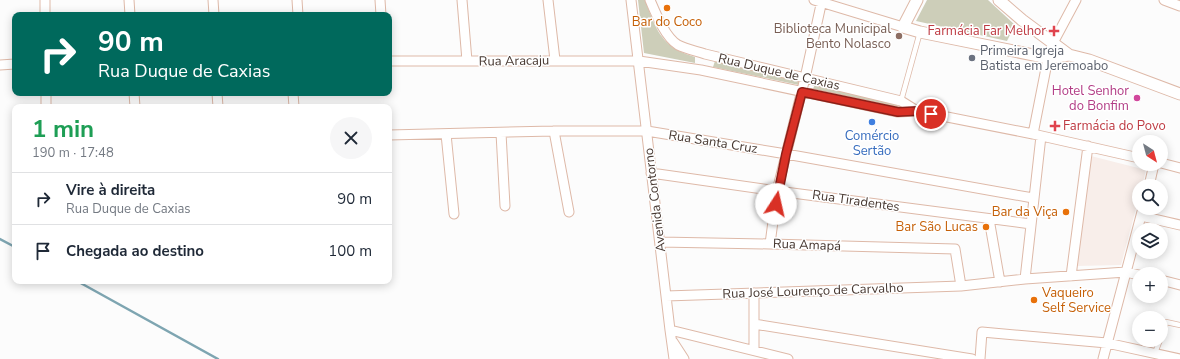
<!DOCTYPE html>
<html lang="pt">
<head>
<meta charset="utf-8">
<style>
	body { margin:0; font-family:"Nunito Sans",sans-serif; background:#f6f6f7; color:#1f2937; height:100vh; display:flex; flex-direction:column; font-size:15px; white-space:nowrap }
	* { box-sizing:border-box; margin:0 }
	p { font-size:13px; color:#747a83 }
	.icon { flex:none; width:22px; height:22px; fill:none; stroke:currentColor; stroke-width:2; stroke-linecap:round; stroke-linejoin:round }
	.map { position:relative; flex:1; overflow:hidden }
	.panel { position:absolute; left:12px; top:104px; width:380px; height:180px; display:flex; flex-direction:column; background:#fff; border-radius:8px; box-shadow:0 2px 10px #0003 }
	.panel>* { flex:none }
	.hud { position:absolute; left:12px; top:12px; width:380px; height:84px; border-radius:8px; box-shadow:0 2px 10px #0003; background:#00695c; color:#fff; overflow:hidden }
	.needle { width:26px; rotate:144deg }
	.fabs { position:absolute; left:1132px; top:135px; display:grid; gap:8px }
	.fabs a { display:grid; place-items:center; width:36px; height:36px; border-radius:50%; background:#fff; box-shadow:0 2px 10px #0003; font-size:20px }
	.pin { position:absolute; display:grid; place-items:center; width:34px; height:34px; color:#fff; margin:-17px; border:2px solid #fff; border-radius:50%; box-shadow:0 1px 4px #0007 }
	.me { position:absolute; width:44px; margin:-22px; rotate:10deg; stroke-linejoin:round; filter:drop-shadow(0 0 3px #0008) }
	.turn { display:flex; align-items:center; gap:14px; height:84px; padding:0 20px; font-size:18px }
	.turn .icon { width:52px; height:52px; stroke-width:2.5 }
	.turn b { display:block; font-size:28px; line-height:34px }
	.round { display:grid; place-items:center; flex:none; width:42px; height:42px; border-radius:21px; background:#f6f6f7 }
	.summary { display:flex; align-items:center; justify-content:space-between; height:68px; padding:0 20px }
	h1 { font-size:24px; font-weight:700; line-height:30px; color:#1e9e55 }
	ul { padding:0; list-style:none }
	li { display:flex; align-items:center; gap:12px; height:52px; padding:0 20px; border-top:1px solid #e0e1e3 }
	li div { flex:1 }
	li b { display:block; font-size:15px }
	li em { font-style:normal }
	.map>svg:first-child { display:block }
</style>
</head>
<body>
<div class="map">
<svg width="1180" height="359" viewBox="0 0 1180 359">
	<rect width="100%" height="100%" fill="#fcfcfc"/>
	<path fill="#f8eeea" d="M1091 156 1146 170 1142 186H1139V197L1121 265 1077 266Z"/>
	<path fill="#cdceb9" d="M638 0H645C653 20 657 38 677 50 683 53 689 55 695 57V63L644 53Z
		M927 0H988L1015 25 1007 41 916 21Z
		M715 61 800 81 799 85 713 67Z
		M815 84 898 103 897 108 813 89Z"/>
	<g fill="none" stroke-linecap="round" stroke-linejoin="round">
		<path stroke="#7ea5b1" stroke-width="2.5" d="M0 239 15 247
			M77 281 218 359"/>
		<defs>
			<path id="service" d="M901 101 920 32
				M1161 336 1166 322 1180 325
				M1155 353 1160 340"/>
			<path id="minor" d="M45 0V15
				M129 0 130 15
				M213 0 214 15
				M297 0 298 15
				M380 0 381 15
				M462 0 467 61
				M548 0 555 60
				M631 0 670 330 674 359
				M650 0C656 14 665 37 678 45 686 49 696 51 705 54L901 101 917 111
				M814 0 903 27
				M1164 0 1180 6
				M389 61H639L701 70 898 112 917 111 1033 134 1139 158
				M0 65 15 64
				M46 93V107
				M134 93 135 107
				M217 93 218 107
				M293 93 294 107
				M554 131 569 212
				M501 133 505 206
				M446 134 454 214
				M1033 134 1048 58 1053 43 1076 0
				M389 135 554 131H647L786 154 1033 198
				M1161 163 1180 168
				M651 173 777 191 1031 224
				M1149 186 1154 164
				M1141 216 1180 225
				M989 219 1000 282
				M660 242 770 244 955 249 961 286
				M770 244 777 191 805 78 822 0
				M1071 276 1088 146
				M1025 279 1041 136
				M1161 280 1180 285
				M754 293V350
				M666 296 961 286 1025 279 1126 272 1139 275
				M754 324 972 359
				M670 330 788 359
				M673 342 684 359
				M980 359 982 332 1107 343 1180 359
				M1103 359 1143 208"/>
			<path id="tertiary" d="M917 0 903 27 920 32 1048 58 1069 55
				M999 0 1022 20 1069 55 1089 60 1180 94"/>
		</defs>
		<use href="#service" stroke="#deb9a8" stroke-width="6"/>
		<use href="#minor" stroke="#deb9a8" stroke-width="11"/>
		<use href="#tertiary" stroke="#deb9a8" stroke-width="13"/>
		<use href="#service" stroke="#fff" stroke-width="4.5"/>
		<use href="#minor" stroke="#fff" stroke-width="9"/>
		<use href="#tertiary" stroke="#fff" stroke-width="11"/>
	</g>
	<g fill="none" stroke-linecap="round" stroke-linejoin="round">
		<defs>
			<path id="route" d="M776 204 786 154 802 92 898 112 917 111 931 114"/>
		</defs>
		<use href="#route" stroke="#8d1f18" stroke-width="10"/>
		<use href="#route" stroke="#d93025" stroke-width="7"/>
	</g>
	<g fill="#e8710a" stroke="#fff" stroke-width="1.5">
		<circle cx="667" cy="8" r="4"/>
		<circle cx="1066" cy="212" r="4"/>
		<circle cx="986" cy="227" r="4"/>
		<circle cx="1034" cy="300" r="4"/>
	</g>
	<g fill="#e0444e" stroke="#fff" stroke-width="1.5">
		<path d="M1052 25h4v4h4v4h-4v4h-4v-4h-4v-4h4z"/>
		<path d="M1053 120h4v4h4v4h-4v4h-4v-4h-4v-4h4z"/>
	</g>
	<circle fill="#8d6e63" stroke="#fff" stroke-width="1.5" cx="899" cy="36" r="4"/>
	<circle fill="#6b7280" stroke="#fff" stroke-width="1.5" cx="972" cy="58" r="4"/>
	<circle fill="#d1479c" stroke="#fff" stroke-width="1.5" cx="1137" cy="98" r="4"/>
	<circle fill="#3f7fe0" stroke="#fff" stroke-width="1.5" cx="872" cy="122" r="4"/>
	<g text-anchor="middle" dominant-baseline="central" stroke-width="3" stroke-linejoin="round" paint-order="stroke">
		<g font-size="13" fill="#c56008" stroke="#fff" text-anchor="end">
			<text x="667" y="22" text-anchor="middle">Bar do Coco</text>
			<text x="1058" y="212">Bar da Viça</text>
			<text x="978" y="227">Bar São Lucas</text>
			<text x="1042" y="293" text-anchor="start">Vaqueiro<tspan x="1042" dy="15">Self Service</tspan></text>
		</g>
		<g font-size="13" fill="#785e54" stroke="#fff" text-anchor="end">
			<text x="891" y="29">Biblioteca Municipal<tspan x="891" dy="15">Bento Nolasco</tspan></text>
		</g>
		<g font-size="13" fill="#be3a42" stroke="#fff" text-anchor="end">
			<text x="1046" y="31">Farmácia Far Melhor</text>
			<text x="1063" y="126" text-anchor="start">Farmácia do Povo</text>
		</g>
		<g font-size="13" fill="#5b616d" stroke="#fff" text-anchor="start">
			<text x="980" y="51">Primeira Igreja<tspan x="980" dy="15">Batista em Jeremoabo</tspan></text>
		</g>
		<g font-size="13" fill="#473831" stroke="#fff">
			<text transform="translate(514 61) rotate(-1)">Rua Aracaju</text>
			<text transform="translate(779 72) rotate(13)">Rua Duque de Caxias</text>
			<text transform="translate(713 142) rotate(9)">Rua Santa Cruz</text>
			<text transform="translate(655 200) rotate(-97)">Avenida Contorno</text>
			<text transform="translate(856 201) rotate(8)">Rua Tiradentes</text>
			<text transform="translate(807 245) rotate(2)">Rua Amapá</text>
			<text transform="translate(813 291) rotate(-2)">Rua José Lourenço de Carvalho</text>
		</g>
		<g font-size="13" fill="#b23c85" stroke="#fff" text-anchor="end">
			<text x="1129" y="91">Hotel Senhor<tspan x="1129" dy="15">do Bonfim</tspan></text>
		</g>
		<g font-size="13" fill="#366cbe" stroke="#fff">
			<text x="872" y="136">Comércio<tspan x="872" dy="15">Sertão</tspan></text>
		</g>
	</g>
</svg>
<div class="fabs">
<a><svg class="needle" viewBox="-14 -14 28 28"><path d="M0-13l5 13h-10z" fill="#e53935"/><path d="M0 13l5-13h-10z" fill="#747a83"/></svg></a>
<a><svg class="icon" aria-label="search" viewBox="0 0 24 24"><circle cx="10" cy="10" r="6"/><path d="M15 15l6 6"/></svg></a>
<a><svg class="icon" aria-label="layers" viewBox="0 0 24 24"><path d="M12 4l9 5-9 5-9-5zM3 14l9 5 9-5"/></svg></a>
<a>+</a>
<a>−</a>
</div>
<div class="pin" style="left:931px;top:114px;background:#d93025"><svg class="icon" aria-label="arrive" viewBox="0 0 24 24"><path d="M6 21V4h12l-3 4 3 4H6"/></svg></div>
<svg class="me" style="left:776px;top:204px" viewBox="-20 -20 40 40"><circle r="19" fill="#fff"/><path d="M0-13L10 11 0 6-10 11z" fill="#d93025"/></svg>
<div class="hud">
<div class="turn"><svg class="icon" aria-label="right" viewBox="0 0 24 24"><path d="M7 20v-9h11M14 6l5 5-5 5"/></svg><div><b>90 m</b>Rua Duque de Caxias</div></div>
</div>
<section class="panel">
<div class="summary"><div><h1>1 min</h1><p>190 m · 17:48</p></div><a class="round"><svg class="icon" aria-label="close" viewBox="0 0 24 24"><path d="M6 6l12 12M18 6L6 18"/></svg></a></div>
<ul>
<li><svg class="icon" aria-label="right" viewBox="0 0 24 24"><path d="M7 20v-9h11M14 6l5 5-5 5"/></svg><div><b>Vire à direita</b><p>Rua Duque de Caxias</p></div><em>90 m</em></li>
<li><svg class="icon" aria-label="arrive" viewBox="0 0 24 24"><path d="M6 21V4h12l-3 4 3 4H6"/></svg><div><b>Chegada ao destino</b></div><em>100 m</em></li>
</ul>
</section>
</div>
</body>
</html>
